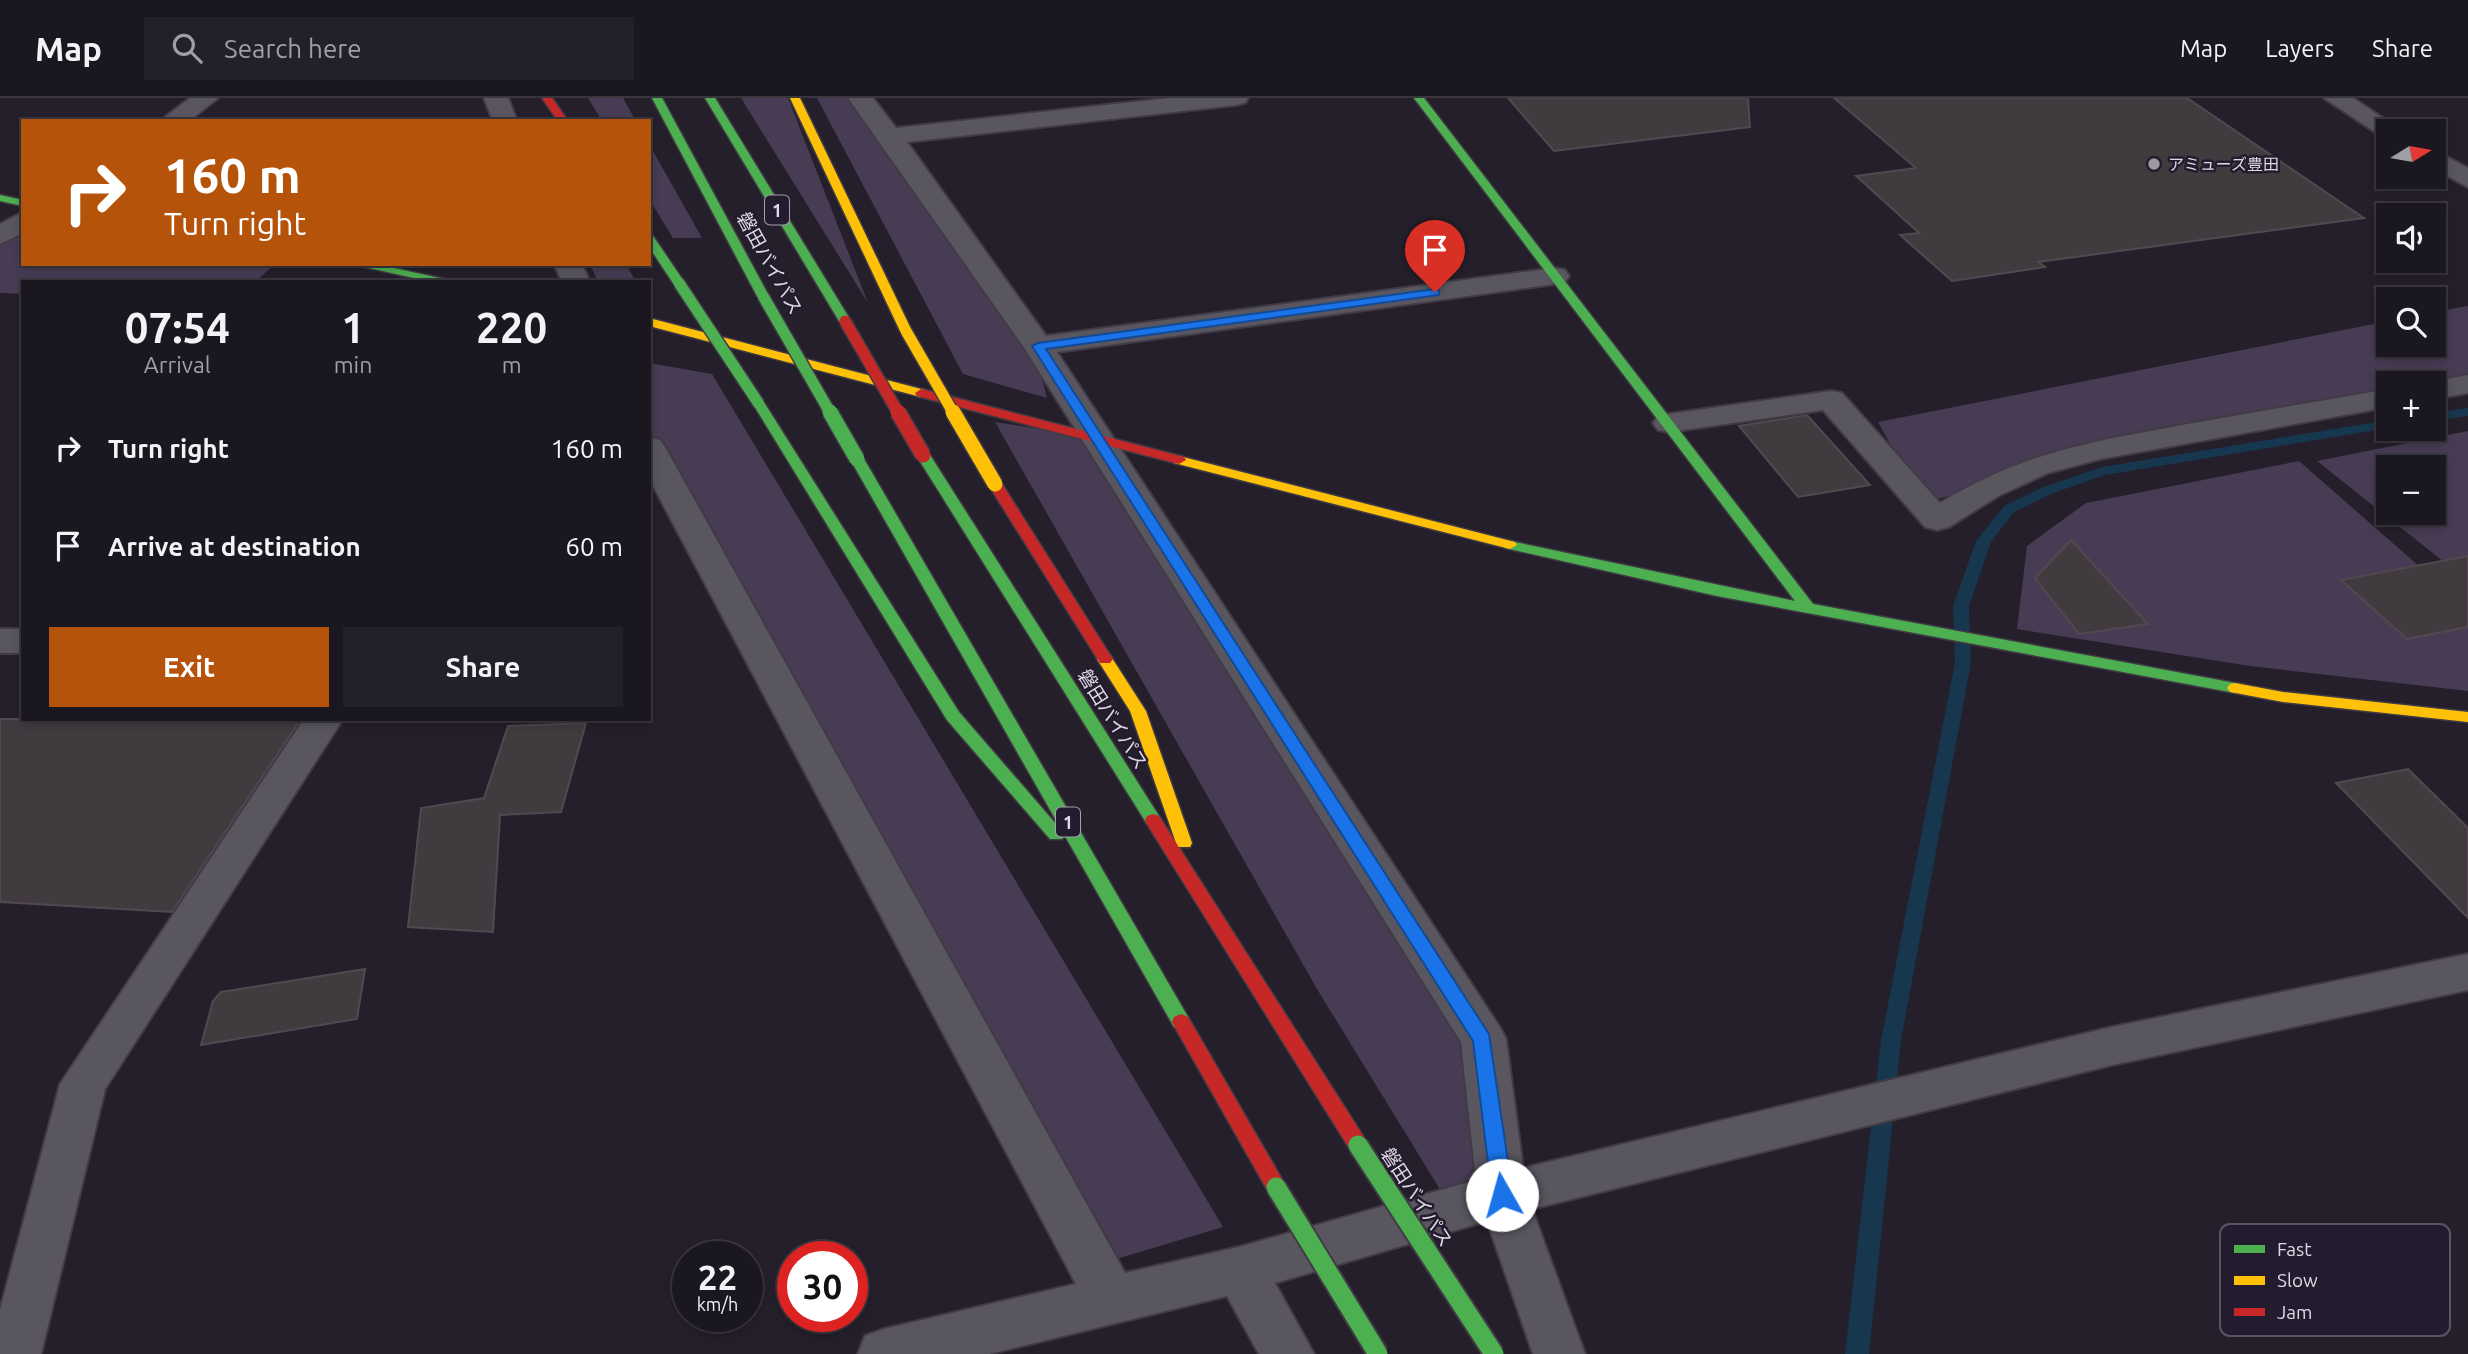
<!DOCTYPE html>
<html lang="en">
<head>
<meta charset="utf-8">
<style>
	body { margin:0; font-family:Ubuntu,"Noto Sans JP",sans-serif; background:#242029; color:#f1f3f6; height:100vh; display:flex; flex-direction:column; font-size:26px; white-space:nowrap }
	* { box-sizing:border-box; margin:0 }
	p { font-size:23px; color:#a09fa5 }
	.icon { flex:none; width:38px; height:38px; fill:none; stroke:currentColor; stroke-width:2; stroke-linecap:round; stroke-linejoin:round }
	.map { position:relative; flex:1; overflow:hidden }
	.panel { position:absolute; left:21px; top:182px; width:630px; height:441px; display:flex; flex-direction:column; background:#1b1720; border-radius:0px; box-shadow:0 4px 10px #0003,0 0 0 2px #39363e }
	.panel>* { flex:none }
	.hud { position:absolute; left:21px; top:21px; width:630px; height:147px; border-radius:0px; box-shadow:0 4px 10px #0003,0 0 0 2px #39363e; background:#b45309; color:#fff; overflow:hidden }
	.needle { width:46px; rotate:79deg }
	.fabs { position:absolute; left:2376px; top:21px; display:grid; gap:14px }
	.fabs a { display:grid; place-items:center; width:70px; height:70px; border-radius:0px; background:#1b1720; box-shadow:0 4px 10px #0003,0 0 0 2px #39363e; font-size:35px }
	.speed { position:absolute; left:672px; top:1143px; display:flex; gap:14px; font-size:35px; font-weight:700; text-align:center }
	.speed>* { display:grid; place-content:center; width:91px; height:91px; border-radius:50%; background:#1b1720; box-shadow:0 4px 10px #0003,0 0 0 2px #39363e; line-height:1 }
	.speed small { font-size:18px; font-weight:400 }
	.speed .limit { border:10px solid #d22; background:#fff; color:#111 }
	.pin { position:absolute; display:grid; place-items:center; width:60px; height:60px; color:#fff; margin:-72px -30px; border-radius:50% 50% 50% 0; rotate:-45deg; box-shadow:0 0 7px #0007 }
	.pin .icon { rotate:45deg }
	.me { position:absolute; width:77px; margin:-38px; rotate:353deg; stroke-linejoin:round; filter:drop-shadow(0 0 5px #0008) }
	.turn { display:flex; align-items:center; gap:24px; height:147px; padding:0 28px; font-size:32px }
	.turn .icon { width:91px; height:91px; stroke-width:2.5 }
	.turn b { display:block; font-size:49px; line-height:60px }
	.eta { display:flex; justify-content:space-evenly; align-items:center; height:119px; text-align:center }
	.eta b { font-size:42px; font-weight:600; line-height:49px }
	.button { display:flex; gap:14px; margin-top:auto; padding:14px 28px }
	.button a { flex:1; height:80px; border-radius:0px; background:#b45309; color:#fff; font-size:28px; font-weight:600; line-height:80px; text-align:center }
	.button a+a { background:#242029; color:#f1f3f6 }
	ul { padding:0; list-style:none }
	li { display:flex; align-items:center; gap:21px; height:98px; padding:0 28px }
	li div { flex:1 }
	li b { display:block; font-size:26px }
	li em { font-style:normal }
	header { display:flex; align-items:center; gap:42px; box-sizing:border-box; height:98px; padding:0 35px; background:#1b1720; border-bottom:2px solid #39363e }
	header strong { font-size:33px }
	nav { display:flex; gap:38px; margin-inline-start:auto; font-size:24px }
	.search { width:490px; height:63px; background:#242029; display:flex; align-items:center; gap:18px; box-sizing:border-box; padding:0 24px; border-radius:0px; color:#a09fa5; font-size:26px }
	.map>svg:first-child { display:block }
</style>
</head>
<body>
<header>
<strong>Map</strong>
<div class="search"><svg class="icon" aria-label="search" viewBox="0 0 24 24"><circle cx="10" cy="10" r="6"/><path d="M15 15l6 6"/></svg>Search here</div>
<nav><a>Map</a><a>Layers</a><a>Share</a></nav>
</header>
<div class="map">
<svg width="2468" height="1256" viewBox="0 0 2468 1256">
	<rect width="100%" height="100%" fill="#241f2a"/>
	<path fill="#473c54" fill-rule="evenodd" d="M588 0H623L636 23H602Z
		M741 0H788L868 205Z
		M817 0H855L1031 239 1047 300 963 276Z
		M649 46 702 140H673L649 101Z
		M23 131V166H275L255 184H23V196L0 195V147Z
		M590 166H626L636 184H598Z
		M2468 208V285H2389V300L2065 361 1923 406 1878 324 2389 223V247H2434V214Z
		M649 265 712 276 1223 1129 1093 1168 649 349Z
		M995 324 1093 339 1483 941 1502 1097 1452 1111 1317 891Z
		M2468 333V483L2317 363ZM2389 369H2434V415H2389Z
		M2299 363 2468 511V593L2250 568 2017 531 2027 448 2086 405Z"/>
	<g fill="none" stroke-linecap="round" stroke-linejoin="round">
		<path fill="#16374d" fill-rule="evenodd" d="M2468 310V318L2434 323V315Z
			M2389 322V330L2105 377 2051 396 2014 414 1991 444 1969 508 1971 565 1901 942 1869 1256H1845L1881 942 1955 565 1953 508 1976 443 2004 408 2041 390 2102 369Z"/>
	</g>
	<path fill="#413b40" stroke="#51494f" stroke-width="2" d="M1508 0H1748L1750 29 1554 53Z
		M1834 0H2187L2364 120 2038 164 2045 169 1952 183 1900 137 1919 135 1856 78 1916 70Z
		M1807 317 1870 387 1798 399 1739 328Z
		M2071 442 2148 526 2079 536 2035 480Z
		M2468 458V529L2407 541 2341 482Z
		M0 621H301L172 814 0 804Z
		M586 625 561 714 500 717 493 834 408 829 421 710 484 700 508 628Z
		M2408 671 2468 730V820L2336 685Z
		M365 871 357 921 201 947 213 903 221 894Z"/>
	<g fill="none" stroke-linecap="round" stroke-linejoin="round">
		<defs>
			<path id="street" d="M190 0H218L189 23H160Z
				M484 0H508L517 23H493Z
				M848 0H873L896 30 1170 0H1248L1245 5 1236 7 907 44 1046 238 1555 170 1565 172 1569 178 1565 184 1555 186 1057 254 1499 928 1506 941 1523 1070 2112 929 2468 856V892L2112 967 1532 1111 1585 1256H1533L1487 1123 1275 1185 1314 1256H1259L1227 1198 989 1256H858L865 1238 884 1231 1076 1186 649 380V339L660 342 665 349 1125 1175 1239 1149 1476 1082 1461 944 1023 248Z
				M2324 0H2353L2402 33H2389V40L2381 38Z
				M2434 52 2468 70V89L2434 71Z
				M23 114V135L0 146V126Z
				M554 166H582L590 184H562Z
				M2468 277V295L2434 301V285H2424Z
				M2389 291V309L2100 361 2048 375 1998 398 1949 429 1937 432 1925 429 1823 312 1669 334 1658 332 1653 325 1658 318 1669 316 1831 293 1842 295 1940 405C2026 352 2101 342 2199 324 2262 313 2325 302 2389 291Z
				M0 531H23V555H0Z
				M304 621H343L105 991 41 1256H0V1212L60 986Z"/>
			<path id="fast" d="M652 0H662L769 198 767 200H759L757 198Z
				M705 0H715L851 223 849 226 845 227 839 223Z
				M1414 0H1424L1813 506 2235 585 2240 586 2243 590 2240 594 2235 595 1717 498 1505 450 1503 447 1505 444 1510 443 1795 503Z
				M0 97 23 102V108L0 103Z
				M649 137 653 138 685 185 683 187H675L673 185 649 149Z
				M351 166H376L458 184H432Z
				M759 302 765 306 959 614 1062 733 1064 737 1062 741H1050L947 622 753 306Z
				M923 353 930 357 1159 718 1161 722 1159 726H1147L916 357Z
				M857 357 864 361 1188 919 1190 924 1188 929 1181 932 1174 929 850 361Z"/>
			<path id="slow" d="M790 0H800L912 233 910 236 906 237 900 233Z
				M649 220 925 292 927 295 921 299 649 228Z
				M1179 358 1515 444 1517 447 1510 451 1174 365V359Z
				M1105 556 1110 557 1146 613 1192 745 1190 749H1178L1176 745 1130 613 1097 561Z
				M2235 585 2283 594 2468 614V624L2283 604 2230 594 2227 590 2230 586Z"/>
			<path id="jam" d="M542 0H552L568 23H558Z
				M921 291 1184 359 1186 362 1179 366 917 298 915 295Z
				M995 382 1002 386 1110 557 1113 561 1110 565H1100L988 386Z
				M1153 716 1159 718 1365 1041 1368 1047 1365 1053 1358 1056 1351 1053 1147 726 1145 722 1147 718Z
				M1181 916 1188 919 1283 1083 1286 1089 1283 1095 1276 1098 1269 1095 1172 924 1174 919Z"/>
		</defs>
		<use href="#street" stroke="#403b44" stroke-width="4"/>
		<use href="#fast" stroke="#403b44" stroke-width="3"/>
		<use href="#slow" stroke="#403b44" stroke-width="3"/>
		<use href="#jam" stroke="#403b44" stroke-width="3"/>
		<use href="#street" fill="#5a5660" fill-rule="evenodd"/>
		<use href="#fast" fill="#4caf50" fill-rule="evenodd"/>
		<use href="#slow" fill="#ffc107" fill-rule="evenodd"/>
		<use href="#jam" fill="#c62828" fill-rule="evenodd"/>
		<defs>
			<path id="fast-bridge-far2" d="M679 185 759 306
				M763 198 831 316"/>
			<path id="fast-bridge-far1" d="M830 314 857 361"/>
			<path id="fast-bridge" d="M1358 1047 1494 1256
				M1276 1089 1378 1256"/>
			<path id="slow-bridge-far1" d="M906 233 954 316"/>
			<path id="slow-bridge" d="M953 314 995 386"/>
			<path id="jam-bridge-far1" d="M845 223 899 316"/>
			<path id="jam-bridge" d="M898 314 923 357"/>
		</defs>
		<use href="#fast-bridge-far2" stroke="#403b44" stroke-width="14" stroke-linecap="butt"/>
		<use href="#fast-bridge-far1" stroke="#403b44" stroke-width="18" stroke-linecap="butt"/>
		<use href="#fast-bridge" stroke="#403b44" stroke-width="23" stroke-linecap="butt"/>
		<use href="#slow-bridge-far1" stroke="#403b44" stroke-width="14" stroke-linecap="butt"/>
		<use href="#slow-bridge" stroke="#403b44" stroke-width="18" stroke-linecap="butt"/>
		<use href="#jam-bridge-far1" stroke="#403b44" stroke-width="14" stroke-linecap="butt"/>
		<use href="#jam-bridge" stroke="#403b44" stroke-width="18" stroke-linecap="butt"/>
		<use href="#fast-bridge-far2" stroke="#4caf50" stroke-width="11"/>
		<use href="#fast-bridge-far1" stroke="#4caf50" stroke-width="15"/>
		<use href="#fast-bridge" stroke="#4caf50" stroke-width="19"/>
		<use href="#slow-bridge-far1" stroke="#ffc107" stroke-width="11"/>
		<use href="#slow-bridge" stroke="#ffc107" stroke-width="15"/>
		<use href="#jam-bridge-far1" stroke="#c62828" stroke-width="11"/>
		<use href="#jam-bridge" stroke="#c62828" stroke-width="15"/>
	</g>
	<path fill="#1a73e8" stroke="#114b97" stroke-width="2" d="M1435 191 1439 192V197L1046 251 1489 936 1513 1097 1510 1104 1502 1106 1495 1104 1492 1097 1473 943 1032 248 1038 245Z"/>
	<circle fill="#9d98a4" stroke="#231b2e" stroke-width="2.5" cx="2154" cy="66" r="7"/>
	<g text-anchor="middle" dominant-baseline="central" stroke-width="5" stroke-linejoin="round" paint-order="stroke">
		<g font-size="16" fill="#ded9e6" stroke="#231b2e" text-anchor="start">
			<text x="2168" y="66">アミューズ豊田</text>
		</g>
		<g fill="#231b2e" stroke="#a6a0af" stroke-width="2">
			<rect x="765" y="97.5" width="24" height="29" rx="5"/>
			<rect x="1056" y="709.5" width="24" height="29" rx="5"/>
		</g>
		<g font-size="18" font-weight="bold" fill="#ded9e6">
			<text x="777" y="112">1</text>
			<text x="1068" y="724">1</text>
		</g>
		<g font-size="19" fill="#ded9e6" stroke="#231b2e">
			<text transform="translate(770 165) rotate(61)">磐田バイパス</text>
			<text transform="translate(1113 621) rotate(58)">磐田バイパス</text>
			<text transform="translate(1417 1099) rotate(57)">磐田バイパス</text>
		</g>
	</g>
	<rect x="2220" y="1126" width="230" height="112" rx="10" fill="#231b2e" stroke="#5b5465" stroke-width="2"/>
	<rect x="2234" y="1147" width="31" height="8" fill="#4caf50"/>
	<rect x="2234" y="1178" width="31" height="9" fill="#ffc107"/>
	<rect x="2234" y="1210" width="31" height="8" fill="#c62828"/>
	<g font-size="19" fill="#ded9e6">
		<text x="2277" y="1158">Fast</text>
		<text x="2277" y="1189">Slow</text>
		<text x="2277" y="1221">Jam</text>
	</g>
</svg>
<div class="fabs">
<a><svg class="needle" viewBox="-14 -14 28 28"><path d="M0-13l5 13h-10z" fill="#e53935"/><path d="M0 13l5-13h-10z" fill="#a09fa5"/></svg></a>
<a><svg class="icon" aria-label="sound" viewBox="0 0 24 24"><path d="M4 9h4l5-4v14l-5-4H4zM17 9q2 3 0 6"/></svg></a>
<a><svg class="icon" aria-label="search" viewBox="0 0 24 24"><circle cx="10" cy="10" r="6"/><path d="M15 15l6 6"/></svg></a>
<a>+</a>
<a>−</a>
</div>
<div class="speed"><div>22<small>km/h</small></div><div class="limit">30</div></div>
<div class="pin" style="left:1435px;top:194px;background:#d93025"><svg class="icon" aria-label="arrive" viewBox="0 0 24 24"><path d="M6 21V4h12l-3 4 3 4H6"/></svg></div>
<svg class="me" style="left:1502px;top:1097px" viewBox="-20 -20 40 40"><circle r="19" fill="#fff"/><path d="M0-13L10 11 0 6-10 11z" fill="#1a73e8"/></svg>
<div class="hud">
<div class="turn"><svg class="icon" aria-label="right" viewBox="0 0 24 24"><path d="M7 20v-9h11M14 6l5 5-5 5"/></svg><div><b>160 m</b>Turn right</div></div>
</div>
<section class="panel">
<div class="eta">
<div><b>07:54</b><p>Arrival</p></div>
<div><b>1</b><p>min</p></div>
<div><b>220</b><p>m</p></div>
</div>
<ul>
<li><svg class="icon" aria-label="right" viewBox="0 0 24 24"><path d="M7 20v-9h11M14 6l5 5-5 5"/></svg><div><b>Turn right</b></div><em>160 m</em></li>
<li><svg class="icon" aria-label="arrive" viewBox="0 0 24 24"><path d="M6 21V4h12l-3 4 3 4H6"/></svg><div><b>Arrive at destination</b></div><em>60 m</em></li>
</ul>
<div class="button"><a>Exit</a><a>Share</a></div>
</section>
</div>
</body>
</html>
